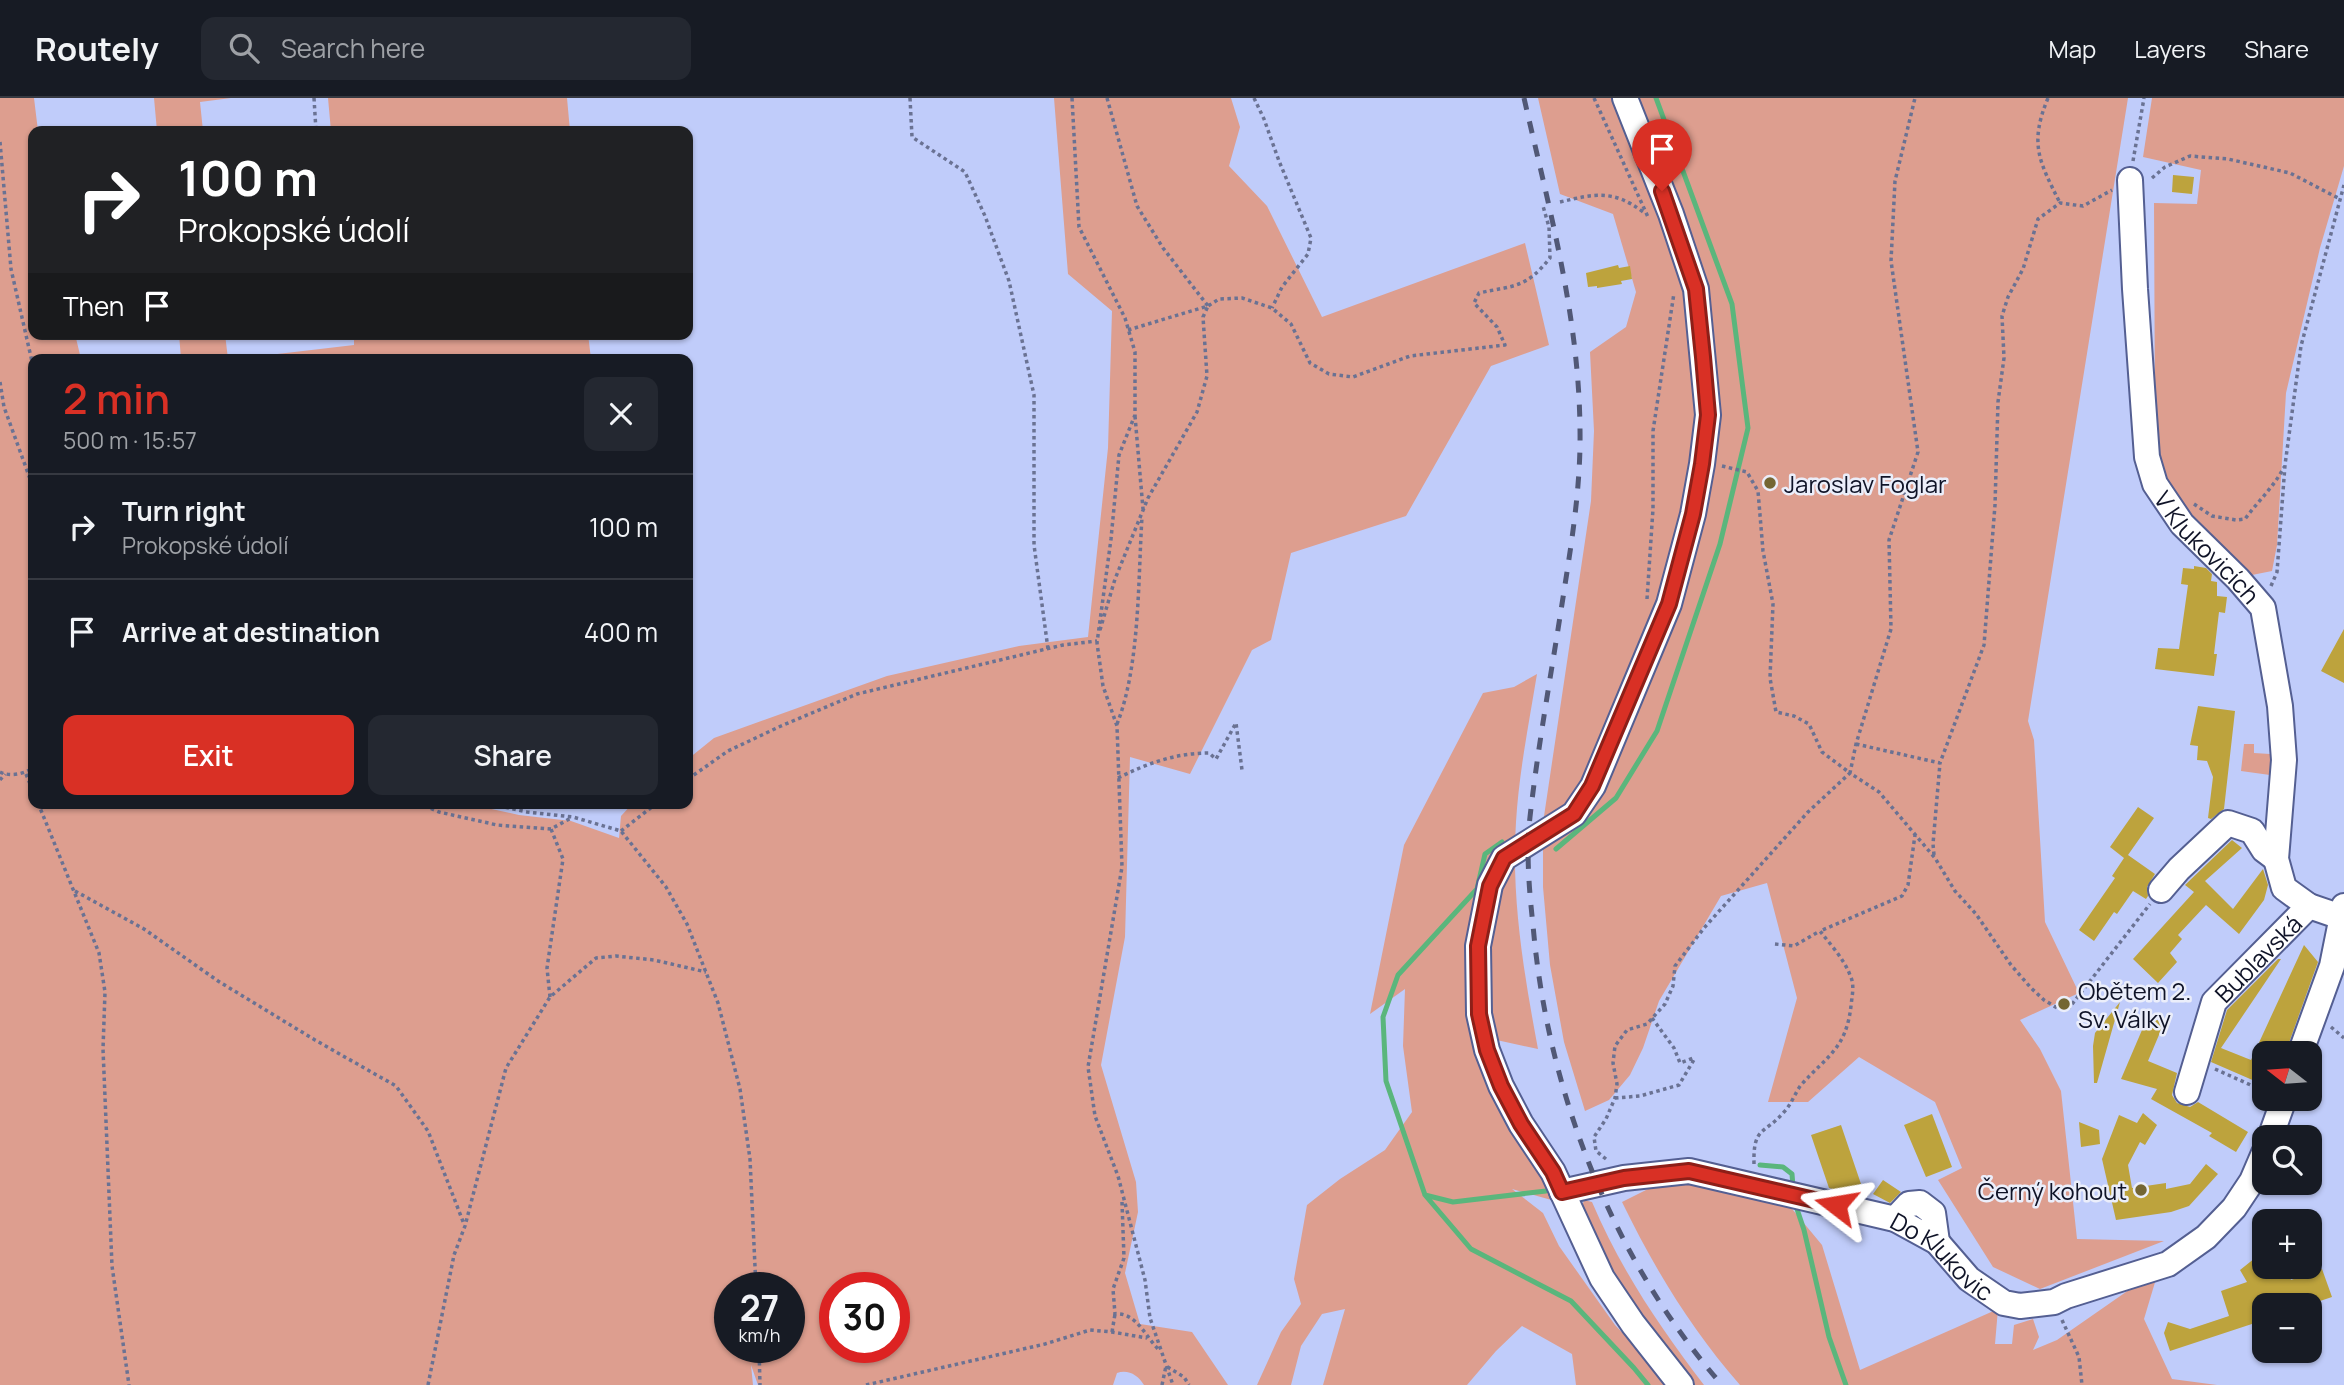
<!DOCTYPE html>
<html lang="en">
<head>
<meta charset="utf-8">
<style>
	body { margin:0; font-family:Manrope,sans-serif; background:#242831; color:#f1f3f6; height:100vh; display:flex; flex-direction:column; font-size:26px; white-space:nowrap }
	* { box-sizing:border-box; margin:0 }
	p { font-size:23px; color:#9ea1a6 }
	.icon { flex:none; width:38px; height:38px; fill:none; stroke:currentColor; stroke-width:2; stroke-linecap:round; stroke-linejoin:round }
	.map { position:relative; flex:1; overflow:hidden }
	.details { position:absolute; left:28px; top:256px; width:665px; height:455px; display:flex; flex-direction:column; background:#171b24; border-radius:14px; box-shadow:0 2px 5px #0004 }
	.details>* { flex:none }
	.banner { position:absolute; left:28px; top:28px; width:665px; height:214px; border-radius:14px; box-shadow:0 2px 5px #0004; background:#202124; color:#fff; overflow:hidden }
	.needle { width:46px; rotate:287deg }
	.buttons { position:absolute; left:2252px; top:943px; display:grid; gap:14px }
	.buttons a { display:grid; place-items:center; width:70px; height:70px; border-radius:14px; background:#171b24; box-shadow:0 2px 5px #0004; font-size:35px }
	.speed { position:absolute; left:714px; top:1174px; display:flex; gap:14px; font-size:35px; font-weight:700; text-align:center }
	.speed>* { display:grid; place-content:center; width:91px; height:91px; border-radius:50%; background:#171b24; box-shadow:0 2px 5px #0004; line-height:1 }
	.speed small { font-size:18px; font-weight:400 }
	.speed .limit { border:10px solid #d22; background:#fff; color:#111 }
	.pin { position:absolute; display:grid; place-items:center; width:60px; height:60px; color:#fff; margin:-72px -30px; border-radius:50% 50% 50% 0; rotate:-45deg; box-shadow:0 0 7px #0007 }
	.pin .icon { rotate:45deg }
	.me { position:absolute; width:77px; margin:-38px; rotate:284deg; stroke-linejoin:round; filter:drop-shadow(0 0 5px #0008) }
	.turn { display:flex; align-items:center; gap:24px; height:147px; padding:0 35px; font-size:32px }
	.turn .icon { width:91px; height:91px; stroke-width:2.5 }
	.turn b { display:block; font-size:49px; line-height:60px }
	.then { display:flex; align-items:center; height:66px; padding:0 35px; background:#0003; gap:14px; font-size:26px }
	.round { display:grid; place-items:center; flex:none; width:74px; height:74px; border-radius:14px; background:#242831 }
	.overview { display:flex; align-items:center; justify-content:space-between; height:119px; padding:0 35px }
	h1 { font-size:42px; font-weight:600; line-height:52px; color:#d93025 }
	.button { display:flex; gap:14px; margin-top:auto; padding:14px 35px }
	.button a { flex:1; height:80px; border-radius:14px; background:#d93025; color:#fff; font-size:28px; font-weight:600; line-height:80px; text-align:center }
	.button a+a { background:#242831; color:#f1f3f6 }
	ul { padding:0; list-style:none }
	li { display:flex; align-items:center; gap:21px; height:105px; padding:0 35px; border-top:2px solid #363941 }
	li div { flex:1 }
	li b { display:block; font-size:26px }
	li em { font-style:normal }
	header { display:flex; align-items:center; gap:42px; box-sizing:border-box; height:98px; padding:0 35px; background:#171b24; border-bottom:2px solid #363941 }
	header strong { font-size:33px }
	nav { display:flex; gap:38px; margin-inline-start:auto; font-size:24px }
	.search { width:490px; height:63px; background:#242831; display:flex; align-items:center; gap:18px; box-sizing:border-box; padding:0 24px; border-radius:14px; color:#9ea1a6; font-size:26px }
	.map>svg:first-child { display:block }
</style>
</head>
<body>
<header>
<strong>Routely</strong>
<div class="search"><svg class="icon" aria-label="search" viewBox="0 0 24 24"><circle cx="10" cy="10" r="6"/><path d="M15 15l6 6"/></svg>Search here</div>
<nav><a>Map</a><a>Layers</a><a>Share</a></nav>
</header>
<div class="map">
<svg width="2344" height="1287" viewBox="0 0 2344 1287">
	<rect width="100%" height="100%" fill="#c0ccfa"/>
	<path fill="#dd9e8f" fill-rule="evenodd" d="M0 0H34L38 33H33V236H75L81 261H33V705H464L519 717 571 723 619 740 621 718 633 705H688V661L714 640 887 578 1019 548 1088 539 1108 350 1112 213 1068 176 1054 0H1231L1240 29 1229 68 1267 108 1322 219 1525 145 1549 247 1491 268 1406 418 1291 455 1271 542 1252 552 1190 676 1130 659 1125 839 1101 967 1136 1084 1138 1114 1125 1175 1140 1226 1192 1234 1228 1287H1144C1138 1277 1128 1271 1117 1275L1113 1287H758L751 1267 753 1287H0ZM789 1190V1250H730V1190ZM835 1190H894V1250H835Z
		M154 0H231L200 4 203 33H157Z
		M328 0H567L570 33H331Z
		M1538 0H2128L2028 623 2034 642 2045 824 2079 895 2020 922 2040 951 2061 993 2077 1141 2164 1143 2040 1191 1993 1169 1938 1082 1962 1070 1935 1004 1859 959 1808 1004H1768L1797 900 1767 785 1721 798 1659 903 1643 950 1630 977 1609 1002 1585 1013 1564 944 1550 867 1543 789V725L1591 403 1594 333 1590 254 1626 229 1636 194 1613 116 1560 96Z
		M2152 0H2344V68L2320 150 2286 295 2277 447 2272 473 2252 477 2241 474 2185 415 2158 369 2155 319 2154 105 2197 106 2201 72 2143 59Z
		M179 236H225L228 261H181Z
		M354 236H588L591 261H236L354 247Z
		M1537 576C1529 625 1519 674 1516 724 1511 800 1524 876 1538 951L1492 941 1569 1107 1512 1091 1543 1115 1559 1148 1615 1227 1672 1287H1576L1572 1256 1522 1228 1496 1253 1467 1287H1323L1345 1211 1322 1216 1301 1248 1291 1287H1257L1281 1234 1301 1206 1294 1181 1307 1107 1340 1081 1385 1052 1412 1014 1403 948 1405 891 1370 916 1404 747 1483 595 1514 589Z
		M2244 646H2254V655L2270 656V677L2241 673Z
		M1660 1085 1711 1087 1788 1106 1822 1147 1860 1272 1998 1211 1995 1246H2012L2014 1227 2033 1221 2039 1239 2033 1252 2057 1242 2159 1171 2144 1221 2172 1281 2217 1287H1740C1691 1231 1654 1170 1622 1104Z
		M1584 1102 1592 1104C1621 1172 1659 1228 1704 1287H1688L1608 1175 1581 1112Z"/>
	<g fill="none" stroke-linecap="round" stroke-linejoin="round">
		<path stroke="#5ab67c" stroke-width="5" d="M1502 744 1485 756 1477 791 1398 877 1383 919 1386 983 1425 1097 1453 1104 1546 1093
			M1556 751 1616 700 1657 633 1720 446 1748 330 1732 206 1656 0
			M1760 1067 1783 1069 1792 1076 1793 1089
			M1425 1097 1471 1151 1571 1203 1634 1270 1648 1287
			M1795 1105 1804 1132 1829 1239 1846 1287"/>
	</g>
	<path fill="#bda33d" d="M2173 77 2194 79 2192 96 2172 94Z
		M1618 167 1619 170 1630 168 1632 181 1621 183 1622 186 1597 190V188L1588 189 1586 175Z
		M2194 468 2206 470 2212 476 2211 483 2217 484V498L2227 499 2225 515 2219 514 2214 556H2217L2214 578 2155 571 2158 550 2179 551 2188 487 2181 486 2183 470 2194 471Z
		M2344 531V585L2321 573Z
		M2198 608 2235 613 2224 711 2211 721 2208 720 2213 679 2207 663 2197 662 2198 648 2190 647Z
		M2138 709 2154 720 2128 757 2155 776 2147 789 2148 798 2146 801 2133 793 2117 816 2114 814 2094 843 2079 832 2115 780 2112 778 2124 760 2110 749Z
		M2232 742 2242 750 2205 783 2233 811 2263 771 2268 787 2264 802 2239 836 2206 807 2178 837 2182 841 2170 855 2177 864 2158 885 2133 861 2194 794 2185 787Z
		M2304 847 2318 864 2285 956H2264V987L2211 964 2227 912 2278 861H2281L2221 950 2251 962Z
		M2120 904 2097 985H2094L2093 948 2095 935Z
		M2148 918 2164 925 2148 963 2177 975 2172 997 2177 1005 2190 1009 2198 1004 2248 1034 2236 1054 2209 1038 2212 1035 2151 1001 2157 991 2121 981Z
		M2143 1015 2157 1027 2145 1047 2140 1044 2128 1067 2132 1090 2166 1085V1091L2190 1086 2206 1066 2218 1076 2189 1108 2171 1114 2116 1122 2102 1061 2119 1017 2137 1025Z
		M1932 1016 1952 1069 1926 1079 1904 1027Z
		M2079 1024 2099 1032 2100 1046 2081 1049Z
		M1841 1027 1861 1086 1841 1093 1829 1090 1811 1037Z
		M1883 1082 1901 1094 1890 1105 1873 1096Z
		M2255 1160 2268 1177 2287 1170 2291 1182 2322 1171 2332 1199 2305 1208H2264V1222L2170 1253 2164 1235 2168 1224 2190 1231 2229 1218 2221 1193 2247 1184 2240 1172Z"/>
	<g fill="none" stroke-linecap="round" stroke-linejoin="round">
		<defs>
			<g id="minor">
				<path d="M1625 0 1671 116 1696 191 1708 317 1702 366 1693 416 1669 506 1593 688 1574 716 1504 760 1490 787 1478 848 1479 916 1487 952 1501 988 1521 1026 1553 1074 1602 1180 1633 1226 1681 1287"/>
				<path id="s1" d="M2130 82 2135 191 2147 359 2155 386 2182 426 2238 481 2263 510 2280 608 2284 662 2276 761 2284 790 2309 808 2341 819"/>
				<path d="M2161 792 2179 771 2228 725 2252 733 2264 752 2276 761"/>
				<path d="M2300 956 2332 868 2344 808"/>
				<path id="s2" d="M2187 994 2214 904 2309 808"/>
				<path d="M2270 1040 2284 1001"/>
				<path id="s3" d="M1562 1094 1624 1080 1689 1073 1895 1121 1937 1144 1969 1181 2004 1205 2020 1208 2054 1204 2066 1198 2168 1166 2206 1139 2234 1110 2252 1083 2264 1055"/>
				<path d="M1895 1121 1909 1106 1920 1105 1933 1115 1937 1144"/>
			</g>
		</defs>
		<use href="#minor" stroke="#545f92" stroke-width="28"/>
		<path stroke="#6a7293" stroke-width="3.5" stroke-dasharray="3.5 3.5" stroke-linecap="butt" d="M314 0 316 33
			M910 0 912 39 965 74 985 118 1009 183 1034 297V447L1048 551
			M1072 0 1079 129 1125 220 1135 254V317L1119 357 1111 441 1097 545 1103 588 1117 628 1122 769 1088 969 1095 1018 1118 1078 1145 1182 1150 1220 1173 1287
			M1107 0 1137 108 1163 150 1208 208
			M1254 0 1264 21 1279 63 1311 140 1308 156 1282 189 1272 210
			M1594 0 1648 119
			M2048 0C2029 46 2039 63 2060 105
			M0 44 11 171 33 268
			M2133 63 2144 0
			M2152 80 2165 69 2190 58 2228 61 2290 75 2340 101
			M1560 104C1594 96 1613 91 1643 114
			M1128 232 1208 208 1219 201 1242 200 1272 210 1291 226 1310 265 1329 276 1353 279 1410 258 1505 247 1497 229 1474 205 1479 195C1515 187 1525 191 1550 160L1549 129 1543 108
			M0 284 4 309 33 389
			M1135 318 1143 411
			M1722 368 1747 374 1758 393 1763 453 1773 506 1770 580 1776 614 1794 618 1809 626 1822 654 1850 675 1856 646 1891 531 1889 442 1918 354 1891 163 1895 83 1915 0
			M2194 406 2212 418 2236 422 2245 421C2258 403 2274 389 2284 369
			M2271 488 2277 474 2285 367 2301 248 2344 87
			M1647 501 1653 411V333L1674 195
			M1100 532 1115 481 1148 400 1197 314 1207 278 1203 219 1208 208
			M1117 626C1140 568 1138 482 1142 419
			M1856 646 1940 665 1984 547 1995 407 1998 304 2004 260 2002 218 2008 199 2023 171 2038 121 2060 105 2083 108 2112 92
			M0 674C10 679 24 676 33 670
			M26 676 33 693
			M1118 680C1148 665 1176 655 1209 655L1216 661 1236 625 1242 672
			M688 681 728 653 781 628 857 596 1063 547 1097 543
			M0 682 5 676
			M38 705 99 855 105 894 103 951 112 1168 129 1287
			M418 705 439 714 497 727 551 731 571 720
			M485 705 527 714 573 719 621 733 666 789 687 826 718 905 740 991 750 1061 756 1190
			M621 733 657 705
			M1934 757 1933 746 1940 665
			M75 793 144 831 218 883 315 942 396 988 428 1033 464 1126
			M1775 846 1794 848 1820 833
			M550 899 547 870 563 761 551 731
			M1652 920 1674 950 1680 965 1693 960
			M2331 929 2344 940
			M2215 971 2264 993
			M1615 1000 1640 998 1679 987 1695 960
			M1606 1061 1596 1053 1594 1039 1606 1021 1615 1000 1617 986 1613 965 1615 948 1627 932 1647 926 1665 906 1673 888 1675 868 1704 830 1808 714 1850 675 1879 694 1935 760 1955 793 1976 816 2011 867 2031 890 2044 902 2059 911 2069 910 2150 806
			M1754 1066C1753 1028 1764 1037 1784 1014 1791 1007 1795 995 1801 987 1827 958 1846 951 1851 908 1852 897 1855 887 1850 877 1844 861 1830 846 1820 833L1902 798 1908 787 1915 737
			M1122 1104 1124 1160 1113 1191 1115 1216C1136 1214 1145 1238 1159 1252
			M2062 1222 2079 1259 2082 1287
			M1112 1234 1115 1216
			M759 1250 760 1287
			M428 1287 454 1157 465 1128 506 970 550 899 596 860 616 858 654 862 706 874
			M866 1287 1045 1246 1090 1232 1112 1234 1147 1240
			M1162 1287 1166 1268 1184 1279 1189 1287"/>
		<use href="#minor" stroke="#fff" stroke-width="24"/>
		<path stroke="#515876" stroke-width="5" stroke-dasharray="12 12" stroke-linecap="butt" d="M1524 0C1549 110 1579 218 1580 331 1581 390 1571 448 1562 506 1551 577 1538 648 1530 719 1526 754 1529 791 1533 827 1547 992 1612 1161 1722 1287"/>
	</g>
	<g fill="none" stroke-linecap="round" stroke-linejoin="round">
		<defs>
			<path id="route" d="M1662 93 1696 191 1703 259 1708 317 1702 366 1693 416 1669 506 1592 688 1574 716 1504 760 1490 788 1478 848 1479 916 1487 952 1501 988 1521 1026 1553 1074 1562 1094 1624 1080 1689 1073 1836 1107"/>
		</defs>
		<use href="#route" stroke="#8d1f18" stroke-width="18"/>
		<use href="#route" stroke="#d93025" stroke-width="12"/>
	</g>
	<g fill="#746633" stroke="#ebeefa" stroke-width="2.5">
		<circle cx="1770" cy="385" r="7"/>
		<circle cx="2064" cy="906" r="7"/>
		<circle cx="2141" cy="1092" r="7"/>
	</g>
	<g text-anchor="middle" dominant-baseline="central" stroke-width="5" stroke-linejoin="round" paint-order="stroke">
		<g font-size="24" fill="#0f1327" stroke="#ebeefa" text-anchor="start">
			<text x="1784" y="385">Jaroslav Foglar</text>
			<text x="2078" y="892">Obětem 2.<tspan x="2078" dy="28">Sv. Války</tspan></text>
			<text x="2127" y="1092" text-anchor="end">Černý kohout</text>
		</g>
		<g font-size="24" fill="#0f1327" stroke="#ebeefa">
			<text stroke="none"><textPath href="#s1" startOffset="388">V Klukovicích</textPath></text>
			<text stroke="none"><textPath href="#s2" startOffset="156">Bublavská</textPath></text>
			<text stroke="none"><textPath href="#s3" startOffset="401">Do Klukovic</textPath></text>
		</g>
	</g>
</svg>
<div class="buttons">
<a><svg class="needle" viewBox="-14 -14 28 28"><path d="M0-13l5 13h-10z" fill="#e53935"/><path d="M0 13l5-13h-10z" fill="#9ea1a6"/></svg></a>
<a><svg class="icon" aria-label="search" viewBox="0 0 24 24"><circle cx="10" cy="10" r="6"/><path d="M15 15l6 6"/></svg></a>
<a>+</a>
<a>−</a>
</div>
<div class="speed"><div>27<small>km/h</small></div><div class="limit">30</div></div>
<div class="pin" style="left:1662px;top:93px;background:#d93025"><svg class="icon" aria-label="arrive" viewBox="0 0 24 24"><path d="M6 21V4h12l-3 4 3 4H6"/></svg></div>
<svg class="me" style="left:1836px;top:1107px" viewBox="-20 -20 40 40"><path d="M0-17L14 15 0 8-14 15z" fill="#d93025" stroke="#fff" stroke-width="4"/></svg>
<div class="banner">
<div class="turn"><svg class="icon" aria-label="right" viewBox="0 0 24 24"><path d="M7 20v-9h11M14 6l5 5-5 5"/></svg><div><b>100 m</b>Prokopské údolí</div></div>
<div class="then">Then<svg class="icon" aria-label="arrive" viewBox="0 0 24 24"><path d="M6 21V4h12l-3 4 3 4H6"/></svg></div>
</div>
<section class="details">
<div class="overview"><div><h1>2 min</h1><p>500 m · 15:57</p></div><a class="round"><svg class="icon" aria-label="close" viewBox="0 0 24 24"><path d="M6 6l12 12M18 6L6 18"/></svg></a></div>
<ul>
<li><svg class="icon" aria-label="right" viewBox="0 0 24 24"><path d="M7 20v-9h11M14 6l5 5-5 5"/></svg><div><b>Turn right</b><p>Prokopské údolí</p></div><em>100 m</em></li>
<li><svg class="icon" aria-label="arrive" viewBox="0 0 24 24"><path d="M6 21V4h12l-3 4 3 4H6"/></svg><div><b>Arrive at destination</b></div><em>400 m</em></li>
</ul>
<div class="button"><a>Exit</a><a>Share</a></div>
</section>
</div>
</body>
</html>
